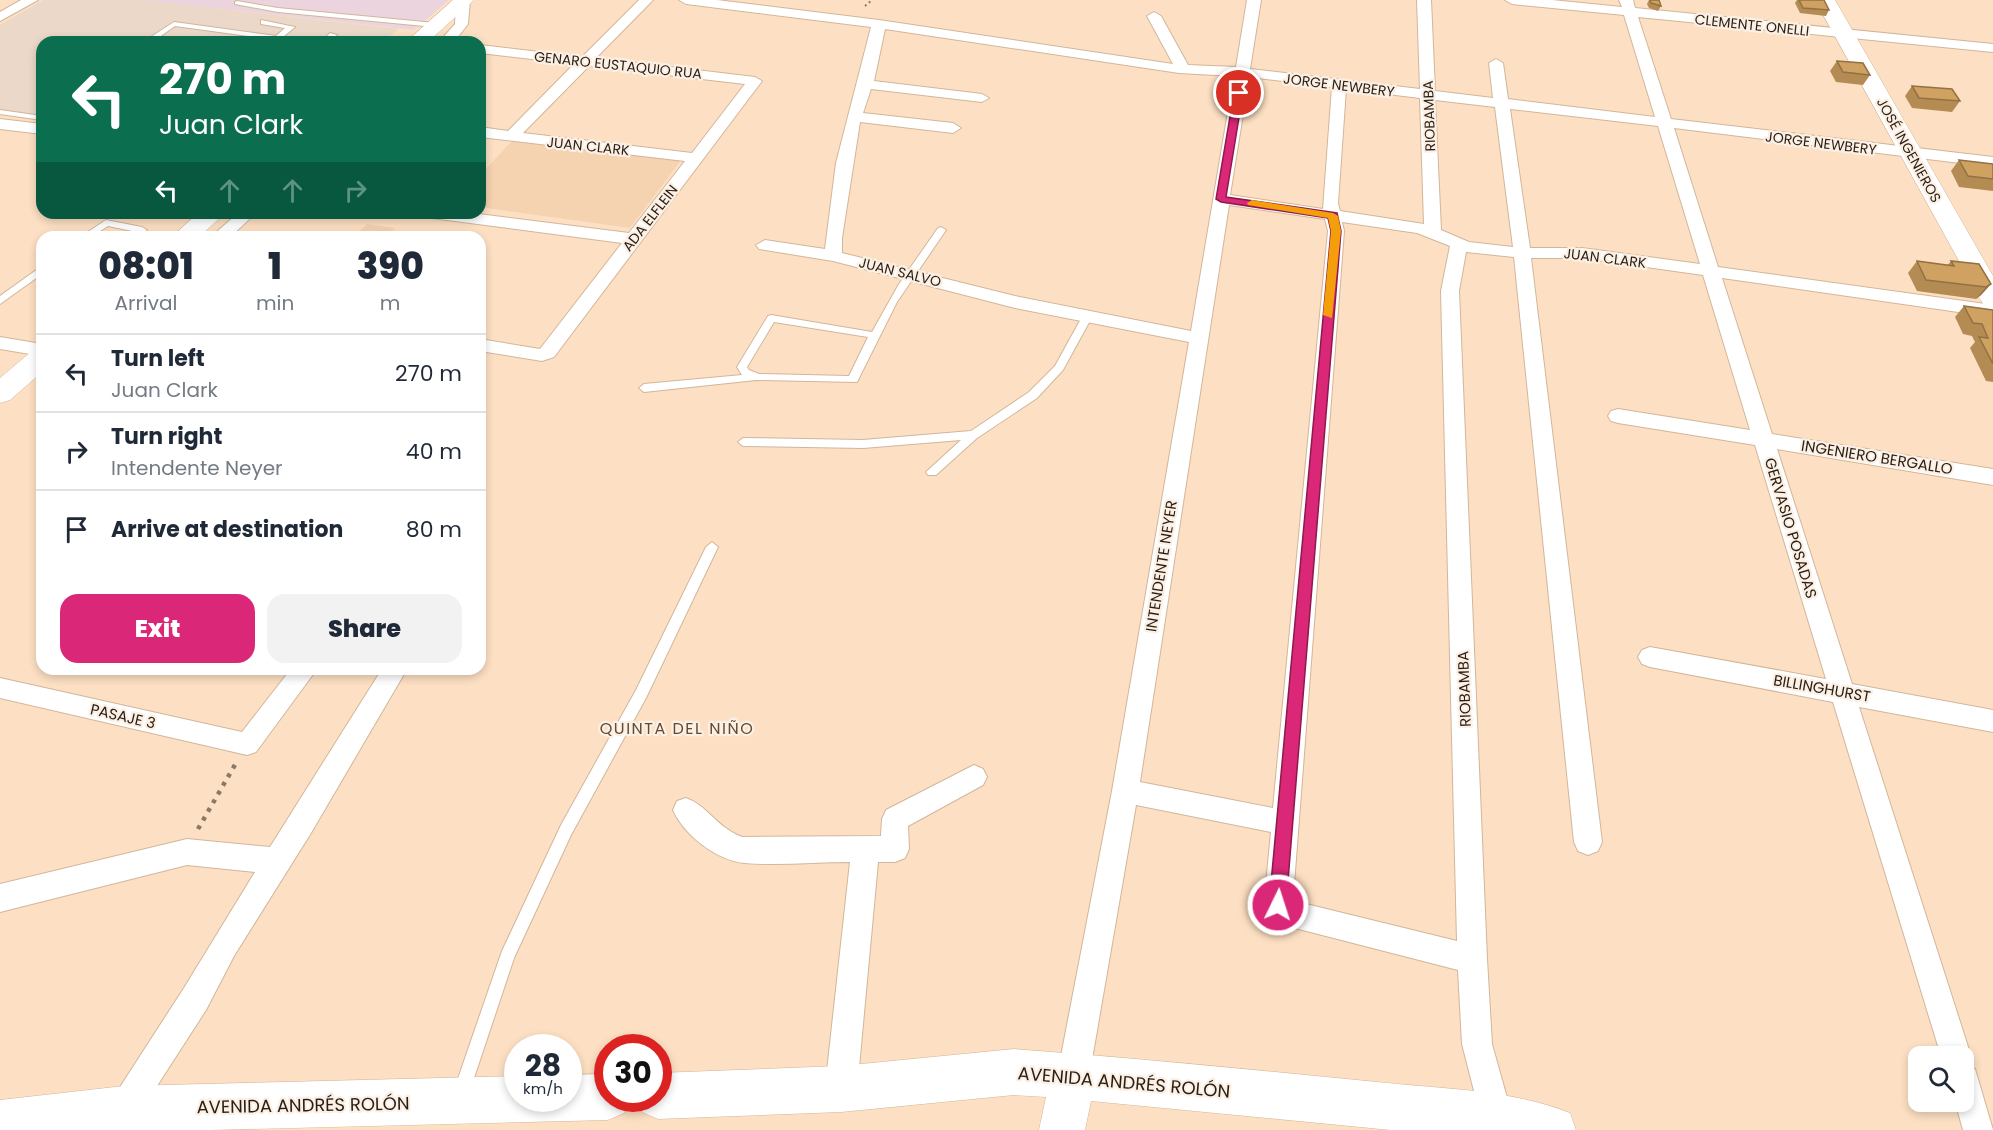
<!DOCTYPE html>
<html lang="en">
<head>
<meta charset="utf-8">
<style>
	body { margin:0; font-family:Poppins,sans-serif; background:#f2f2f3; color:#1f2937; height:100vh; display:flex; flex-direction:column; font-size:22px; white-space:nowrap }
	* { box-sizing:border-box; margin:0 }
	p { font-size:20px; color:#747a83 }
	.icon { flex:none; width:33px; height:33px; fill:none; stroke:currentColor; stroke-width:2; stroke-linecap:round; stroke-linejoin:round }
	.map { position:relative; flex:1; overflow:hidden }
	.panel { position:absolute; left:36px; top:231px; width:450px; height:444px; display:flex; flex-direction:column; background:#fff; border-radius:18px; box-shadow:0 3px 9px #0003 }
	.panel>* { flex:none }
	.guide { position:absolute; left:36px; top:36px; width:450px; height:183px; border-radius:18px; box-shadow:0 3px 9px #0003; background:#0b6e4f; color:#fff; overflow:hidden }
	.fabs { position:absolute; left:1908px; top:1046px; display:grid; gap:12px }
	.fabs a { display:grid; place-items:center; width:66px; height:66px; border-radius:12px; background:#fff; box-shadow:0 3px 9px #0003; font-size:30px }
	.speed { position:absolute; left:504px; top:1034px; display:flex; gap:12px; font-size:30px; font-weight:700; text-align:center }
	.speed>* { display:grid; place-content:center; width:78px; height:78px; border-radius:50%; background:#fff; box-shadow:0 3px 9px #0003; line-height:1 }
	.speed small { font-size:15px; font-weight:400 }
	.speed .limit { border:9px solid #d22; background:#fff; color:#111 }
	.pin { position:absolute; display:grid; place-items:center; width:51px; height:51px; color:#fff; margin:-26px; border:3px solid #fff; border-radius:50%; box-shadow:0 2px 6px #0007 }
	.me { position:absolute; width:66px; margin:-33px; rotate:4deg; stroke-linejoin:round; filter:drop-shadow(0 0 4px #0008) }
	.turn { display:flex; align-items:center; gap:21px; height:126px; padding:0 24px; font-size:27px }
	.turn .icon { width:78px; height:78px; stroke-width:2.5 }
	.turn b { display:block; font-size:42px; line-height:51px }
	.lanes { display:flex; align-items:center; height:57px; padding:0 24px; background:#0003; justify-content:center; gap:30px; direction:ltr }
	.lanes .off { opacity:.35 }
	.eta { display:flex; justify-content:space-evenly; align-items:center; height:102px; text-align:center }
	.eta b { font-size:36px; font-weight:800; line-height:42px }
	.primary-button { display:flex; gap:12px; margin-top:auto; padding:12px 24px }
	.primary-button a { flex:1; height:69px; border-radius:18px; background:#db2777; color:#fff; font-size:24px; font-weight:800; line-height:69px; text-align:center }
	.primary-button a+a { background:#f2f2f3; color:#1f2937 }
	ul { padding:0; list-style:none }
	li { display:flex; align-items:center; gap:18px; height:78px; padding:0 24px; border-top:2px solid #e0e1e3 }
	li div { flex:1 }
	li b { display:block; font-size:22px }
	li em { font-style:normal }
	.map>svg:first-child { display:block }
</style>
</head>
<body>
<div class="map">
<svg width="1993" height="1130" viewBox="0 0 1993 1130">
	<rect width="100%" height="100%" fill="#fde0c3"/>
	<path fill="#ebd8c8" d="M43 0H140L399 29 382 42H42V121L0 115V25Z"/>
	<path fill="#ecd4de" d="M140 0H449L414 30Z"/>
	<path fill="#f5d2b0" d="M516 137 682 159 630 228 480 207V175Z
		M367 224 395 228 386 237H354Z"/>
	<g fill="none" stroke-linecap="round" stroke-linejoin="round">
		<defs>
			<path id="lane" d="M237 1 278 8 435 23 439 25 435 27 278 12 235 4V2Z
				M261 20 295 27 277 42H268L271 39 175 26 158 38 179 42H143L174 22 276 36 285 28 261 24Z
				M330 33 337 35 329 42H321Z
				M0 110 42 116V120L0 114Z
				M106 220 142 227 147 230 142 233 108 226 91 237H80Z
				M941 227 946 230 897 302 857 382 756 380 644 392 639 388 644 384 742 375 737 367 768 316 771 315 872 332 899 284 938 228ZM774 322 868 337 849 376 759 374 749 370 747 367Z
				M42 266V274L0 304V296Z
				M1087 314 1092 317 1063 370 1037 398 977 438 936 475H928L926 472 961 440 863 448 743 446 738 442 743 438 863 440 971 431 1029 392 1055 366 1082 317Z
				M712 542 718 547 646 698 571 835 514 958 467 1099 461 1101 455 1099 453 1093 502 951 561 825 636 690 706 547Z"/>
			<path id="street" d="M21 0H38L0 21V12Z
				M456 0H470L468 24 454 42H439L455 24Z
				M639 0H653L596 58 755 77 762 81 554 357 542 361 480 351V339L540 349 622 243 432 218 424 213H471L629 233 685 161 480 137V127L508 131 574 64 480 53V45L582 57ZM589 66 745 84 692 153 523 133Z
				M679 0H717L879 20 1173 64 1147 16 1154 12 1161 16 1188 65 1236 67 1247 0H1261L1250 69 1420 89 1417 0H1431L1435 91 1493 98 1489 63 1496 59 1503 63 1508 99 1655 117 1624 15 1512 4 1505 0H1552L1622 7 1619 0H1633L1635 8 1993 44V52L1638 17 1671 119 1993 157V167L1674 128 1718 267 1993 305V317L1722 278 1772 434 1993 469V485L1777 449 1852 684 1993 710V732L1859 707 1971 1056 1967 1066 1975 1069 1993 1130H1963L1955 1101H1964V1056H1941L1833 702 1650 667 1642 664 1638 657 1642 650 1650 647 1826 679 1755 445 1618 423 1611 421 1608 416 1611 411 1618 409 1750 430 1703 275 1582 258H1531L1602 842 1598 851 1588 855 1578 851 1574 842 1514 257 1466 252 1459 291 1487 959 1492 1044 1516 1130H1484L1462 1044 1458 970 1287 926 1268 915 1264 905 1271 832 1136 805 1089 1077 1084 1088 1073 1093 1062 1088 1057 1077 1112 791 1189 342 1015 308 833 261 759 249 756 245 765 240 825 249 836 163 871 27 686 4ZM885 29 1179 73 1234 76 1191 331 1015 296 842 253V238L860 122 953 133 961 128 953 123 863 113 871 89 982 102 989 98 982 94 874 81ZM1249 77 1332 87 1323 209 1230 195ZM1346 89 1420 98 1424 224 1340 211 1338 203ZM1435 100 1495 107 1513 247 1469 242 1441 230ZM1510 109 1658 126 1700 264 1582 248H1530ZM1229 205 1325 219 1328 231 1273 808 1140 782ZM1342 222 1417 233 1450 246 1441 291 1457 941 1302 903 1293 898 1344 231Z
				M0 119 42 124V134L0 129Z
				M238 213H256L230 237H211Z
				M0 337 42 344V356L0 349Z
				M291 669H317L256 752 247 755 0 698V678L242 732Z
				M382 669H407L311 833 234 956 206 1010 135 1120 124 1125 113 1120 108 1109 113 1098 184 988 255 872 187 865 0 912V884L187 839 270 847Z
				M974 765 983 769 987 777 983 785 908 826 909 849 905 858 895 862H878L857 1089 852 1100 841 1105 830 1100 825 1089 850 862C815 862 779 866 744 863 716 860 684 835 673 810L677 801 686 798C708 806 716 827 742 837L881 836 882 819 886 810Z"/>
			<path id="secondary" d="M453 0H474L428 42H406Z
				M1815 0H1835L1993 276V307L1984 305 1980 299Z
				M198 213H225L199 237H172Z
				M42 348V372L10 400 0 403V378L32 351Z
				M1014 1049C1135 1058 1256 1070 1377 1082 1440 1089 1510 1089 1570 1113L1576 1130H1391L1091 1101 1085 1130H1039L1046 1097 1014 1095 841 1112 658 1119 642 1112 636 1098H658V1073L841 1066Z
				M608 1074V1098H631L624 1113 608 1120 210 1130H0V1100L124 1086 518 1076V1098H568V1075Z"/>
		</defs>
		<use href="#lane" stroke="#d2b69a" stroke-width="2"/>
		<use href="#street" stroke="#d2b69a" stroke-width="2"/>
		<use href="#secondary" stroke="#d2b69a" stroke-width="1"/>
		<path stroke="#8b7865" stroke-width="2" stroke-dasharray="2 3" stroke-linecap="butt" d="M865 6 872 0"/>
		<path stroke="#8b7865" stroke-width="4.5" stroke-dasharray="4 6" stroke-linecap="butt" d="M198 829 236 763"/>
		<use href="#lane" fill="#fff" fill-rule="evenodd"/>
		<use href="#street" fill="#fff" fill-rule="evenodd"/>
		<use href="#secondary" fill="#fff" fill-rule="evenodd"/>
	</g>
	<path fill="#b38b53" d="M1649 0H1659L1661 6 1658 11 1649 8 1647 4Z
		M1797 0H1819L1829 10 1826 16 1800 13 1795 3Z
		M1837 61 1870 75 1863 85 1836 82 1830 71Z
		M1912 86 1960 101 1952 112 1912 108 1905 96Z
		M1959 160 1993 164V191L1959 187 1951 171Z
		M1917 261 1948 265 1951 261 1991 284 1981 295 1976 299 1917 291 1908 273Z
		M1964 306 1993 310V382L1986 381 1970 348 1975 342 1972 336 1963 334 1955 317Z"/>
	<path fill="#927144" d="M1991 284 1981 295 1976 299 1986 287Z"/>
	<path fill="#d0a261" stroke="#927144" stroke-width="1.5" d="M1650 0H1659L1661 6 1651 3Z
		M1799 0H1824L1829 10 1803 8Z
		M1837 61 1863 63 1870 75 1843 72Z
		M1912 86 1952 89 1960 101 1919 98Z
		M1959 160 1993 164V179L1968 176Z
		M1917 261 1954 266 1951 261 1979 264 1991 284 1986 287 1926 280Z
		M1964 306 1993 310V364L1979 337 1988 338 1982 324 1973 323Z"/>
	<path fill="#db2777" stroke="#8e194d" stroke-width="1.5" d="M1239 91 1243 93 1226 197 1337 213 1341 231 1286 905 1284 911 1278 914 1272 911 1269 905 1331 231 1328 218 1221 202 1216 199 1234 93Z"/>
	<path fill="#f59e0b" d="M1252 200 1333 213 1338 216 1341 231 1332 318 1323 315 1331 231 1328 218 1248 205 1247 203Z"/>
	<g text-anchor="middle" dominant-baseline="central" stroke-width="4.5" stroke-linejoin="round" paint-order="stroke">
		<g font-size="14" fill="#291e14" stroke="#fcf0e5">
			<text transform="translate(1752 25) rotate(6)">CLEMENTE ONELLI</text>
			<text transform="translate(618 65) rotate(6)">GENARO EUSTAQUIO RUA</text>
			<text transform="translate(1339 85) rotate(7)">JORGE NEWBERY</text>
			<text transform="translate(1429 116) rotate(-92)">RIOBAMBA</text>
			<text transform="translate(1821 143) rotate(7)">JORGE NEWBERY</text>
			<text transform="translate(588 146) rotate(6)">JUAN CLARK</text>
			<text transform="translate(1909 150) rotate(61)">JOSÉ INGENIEROS</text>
			<text transform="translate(650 218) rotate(-52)">ADA ELFLEIN</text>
			<text transform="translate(1605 258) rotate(7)">JUAN CLARK</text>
			<text transform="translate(900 272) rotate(14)">JUAN SALVO</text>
		</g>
		<g font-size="15" fill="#291e14" stroke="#fcf0e5">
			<text transform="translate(1877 457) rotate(9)">INGENIERO BERGALLO</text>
			<text transform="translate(1791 528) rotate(73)">GERVASIO POSADAS</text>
			<text transform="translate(1161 566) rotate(-81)">INTENDENTE NEYER</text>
			<text transform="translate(1822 688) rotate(10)">BILLINGHURST</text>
			<text transform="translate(1464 689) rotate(-92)">RIOBAMBA</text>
			<text transform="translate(123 716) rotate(13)">PASAJE 3</text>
		</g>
		<g font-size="16" letter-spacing="1.5" fill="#634b32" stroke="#fcf0e5">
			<text x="677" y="728">QUINTA DEL NIÑO</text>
		</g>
		<g font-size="18" fill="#291e14" stroke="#fcf0e5">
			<text transform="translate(1124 1082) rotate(5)">AVENIDA ANDRÉS ROLÓN</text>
			<text transform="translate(303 1105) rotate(-1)">AVENIDA ANDRÉS ROLÓN</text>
		</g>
	</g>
</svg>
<div class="fabs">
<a><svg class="icon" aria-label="search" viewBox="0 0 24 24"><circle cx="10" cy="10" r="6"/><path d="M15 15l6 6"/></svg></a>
</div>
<div class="speed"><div>28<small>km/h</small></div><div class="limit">30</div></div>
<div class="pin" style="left:1239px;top:93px;background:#d93025"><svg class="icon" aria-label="arrive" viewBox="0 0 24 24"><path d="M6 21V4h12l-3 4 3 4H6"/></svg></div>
<svg class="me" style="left:1278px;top:905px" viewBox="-20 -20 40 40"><circle r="17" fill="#db2777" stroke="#fff" stroke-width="3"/><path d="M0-11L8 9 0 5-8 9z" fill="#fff"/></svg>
<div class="guide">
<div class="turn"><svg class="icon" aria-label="left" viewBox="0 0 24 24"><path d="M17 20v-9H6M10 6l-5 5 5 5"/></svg><div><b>270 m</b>Juan Clark</div></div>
<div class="lanes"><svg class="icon" aria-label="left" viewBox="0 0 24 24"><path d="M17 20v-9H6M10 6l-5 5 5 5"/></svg><svg class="icon off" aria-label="ahead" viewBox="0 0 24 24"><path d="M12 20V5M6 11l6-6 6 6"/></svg><svg class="icon off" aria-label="ahead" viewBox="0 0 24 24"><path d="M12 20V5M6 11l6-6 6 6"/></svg><svg class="icon off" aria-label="right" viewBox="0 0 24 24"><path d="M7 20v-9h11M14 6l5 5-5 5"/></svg></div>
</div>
<section class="panel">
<div class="eta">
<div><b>08:01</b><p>Arrival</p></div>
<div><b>1</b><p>min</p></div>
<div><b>390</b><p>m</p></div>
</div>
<ul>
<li><svg class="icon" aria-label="left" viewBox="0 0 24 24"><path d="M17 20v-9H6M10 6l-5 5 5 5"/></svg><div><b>Turn left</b><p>Juan Clark</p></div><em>270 m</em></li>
<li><svg class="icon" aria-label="right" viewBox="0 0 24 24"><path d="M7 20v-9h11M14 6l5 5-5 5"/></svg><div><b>Turn right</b><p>Intendente Neyer</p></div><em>40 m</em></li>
<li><svg class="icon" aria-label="arrive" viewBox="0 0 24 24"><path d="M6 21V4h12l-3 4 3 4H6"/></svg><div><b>Arrive at destination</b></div><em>80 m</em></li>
</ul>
<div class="primary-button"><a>Exit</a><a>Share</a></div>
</section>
</div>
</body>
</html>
